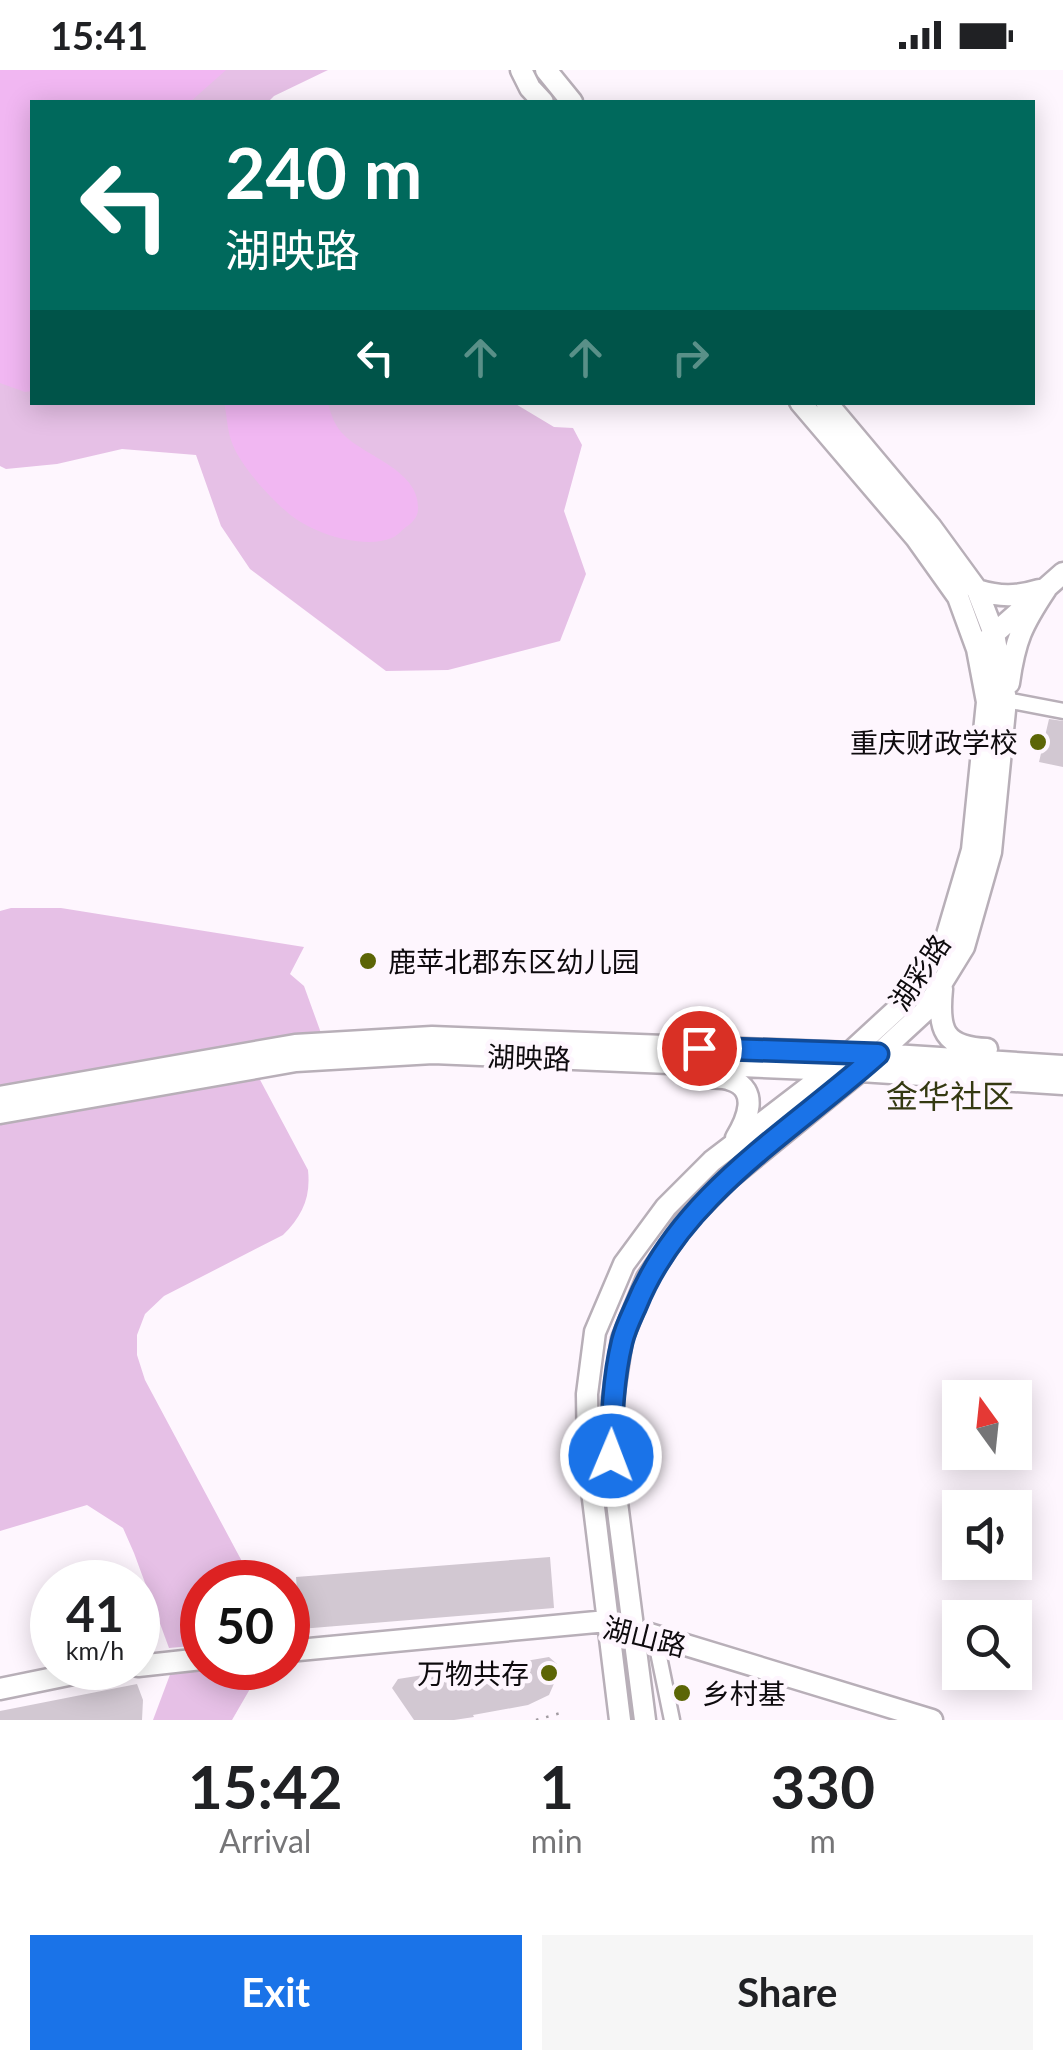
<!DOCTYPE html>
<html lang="en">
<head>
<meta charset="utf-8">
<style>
	body { margin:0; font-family:Lato,"Noto Sans SC",sans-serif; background:#f6f6f6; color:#202124; height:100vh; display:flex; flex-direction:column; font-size:38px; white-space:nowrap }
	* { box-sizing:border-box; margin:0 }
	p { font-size:32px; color:#757577 }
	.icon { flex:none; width:55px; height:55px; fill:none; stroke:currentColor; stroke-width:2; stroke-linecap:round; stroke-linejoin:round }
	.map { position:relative; height:1650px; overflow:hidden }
	.drawer { display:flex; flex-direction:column; background:#fff; flex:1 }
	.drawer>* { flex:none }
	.banner { position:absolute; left:30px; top:30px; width:1005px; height:305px; border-radius:0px; box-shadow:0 5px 25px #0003; background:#00695c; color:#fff; overflow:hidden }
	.needle { width:65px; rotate:345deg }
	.controls { position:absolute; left:942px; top:1310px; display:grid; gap:20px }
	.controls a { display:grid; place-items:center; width:90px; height:90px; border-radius:0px; background:#fff; box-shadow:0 5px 25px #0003; font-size:50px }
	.speed { position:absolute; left:30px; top:1490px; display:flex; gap:20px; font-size:50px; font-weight:700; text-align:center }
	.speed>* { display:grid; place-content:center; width:130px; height:130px; border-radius:50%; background:#fff; box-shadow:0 5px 25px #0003; line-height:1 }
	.speed small { font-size:25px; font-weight:400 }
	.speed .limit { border:15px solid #d22; background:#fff; color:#111 }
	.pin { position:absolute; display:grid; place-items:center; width:85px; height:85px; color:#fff; margin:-42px; border:5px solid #fff; border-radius:50%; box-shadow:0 2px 10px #0007 }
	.me { position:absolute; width:110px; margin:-55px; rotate:1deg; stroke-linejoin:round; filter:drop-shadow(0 0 8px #0008) }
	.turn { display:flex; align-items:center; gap:35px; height:210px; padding:0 30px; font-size:45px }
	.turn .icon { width:130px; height:130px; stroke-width:2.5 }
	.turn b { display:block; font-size:70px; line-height:85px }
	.lanes { display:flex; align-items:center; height:95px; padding:0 30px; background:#0003; justify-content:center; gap:50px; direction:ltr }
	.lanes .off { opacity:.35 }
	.eta { display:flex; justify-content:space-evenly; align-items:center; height:170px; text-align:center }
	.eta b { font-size:60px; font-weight:700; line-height:70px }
	.button { display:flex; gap:20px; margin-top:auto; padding:20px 30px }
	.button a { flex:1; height:115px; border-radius:0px; background:#1a73e8; color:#fff; font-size:40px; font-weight:700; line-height:115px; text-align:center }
	.button a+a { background:#f6f6f6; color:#202124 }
	.status { display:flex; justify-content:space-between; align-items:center; height:70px; padding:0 50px; background:#fff; direction:ltr }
	.status svg { height:28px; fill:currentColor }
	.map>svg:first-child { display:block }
</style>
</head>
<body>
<div class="status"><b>15:41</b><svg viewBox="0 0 49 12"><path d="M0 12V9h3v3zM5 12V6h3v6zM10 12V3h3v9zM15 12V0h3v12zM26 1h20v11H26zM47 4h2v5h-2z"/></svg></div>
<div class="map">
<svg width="1063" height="1650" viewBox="0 0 1063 1650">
	<rect width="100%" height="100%" fill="#fef6fe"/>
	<path fill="#e6c0e6" d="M0 0H328L274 26 268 32H32V332L514 333 554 357 573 358 582 375 564 441 586 504 560 571 448 600 386 601 250 499 221 456 196 385 122 379 57 394 6 399 0 396Z
		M11 838H61L304 877 290 904 304 916 321 963 291 965 0 1017V841Z
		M258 1006 308 1100C311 1128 302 1146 283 1165L164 1226 145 1244 137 1265V1285L145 1310 253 1512H202V1575L169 1578 134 1483 123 1458 87 1435 0 1461V1048Z
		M223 1598H262L232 1650H153L171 1602Z"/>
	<path fill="#f1b7f2" d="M0 0H226L190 32H32V321L25 322 0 313Z
		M224 333H328C331 345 335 357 345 366 367 387 420 401 418 439 418 447 412 453 406 457 402 460 399 464 394 467 365 481 310 463 287 442 269 427 238 393 231 370 227 358 227 345 224 333Z"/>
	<path fill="#d2c8d2" d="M1049 649 1063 651V697L1039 692Z
		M550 1487 554 1538 300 1559 296 1507Z
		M549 1587 557 1594 556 1609 549 1625 528 1635 473 1645 474 1647 454 1650H414L392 1618 398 1609 461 1599 462 1602Z
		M137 1614 143 1630 142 1650H0V1641Z"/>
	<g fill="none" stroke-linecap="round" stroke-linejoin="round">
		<defs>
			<path id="street" d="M1006 630 1063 641
				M657 1577 672 1650"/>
			<path id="secondary" d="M521 0 530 18 543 32
				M546 0 572 32
				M977 520C1000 527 1016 527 1039 520
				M986 571 1063 503
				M1009 613C1015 570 1022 555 1046 519
				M942 919C938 960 943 977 987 979
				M705 1007C713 1008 724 1007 731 1010 760 1020 747 1050 736 1068
				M0 1027 295 975 432 967 878 984 1063 996
				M0 1043 296 991 433 983 860 1001 1063 1014
				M288 1581 607 1551 932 1650
				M138 1596 202 1589
				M0 1619 78 1603 123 1598
				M620 1650 588 1388 587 1324 595 1262 624 1194 666 1137 712 1091 831 1000 907 930 946 868 972 780 987 632 977 579 958 527 916 468 800 332
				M645 1650 611 1386 613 1328 622 1269 647 1208 685 1153 728 1109 860 1001 924 942 964 877 991 782 1006 630 994 564 977 520 931 457 826 332"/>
		</defs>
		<use href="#street" stroke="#b8afb8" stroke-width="19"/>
		<use href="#secondary" stroke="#b8afb8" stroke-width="25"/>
		<path stroke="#a19ba1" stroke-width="2.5" stroke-dasharray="2.5 8" stroke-linecap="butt" d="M536 1650 564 1642"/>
		<use href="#street" stroke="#fff" stroke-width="14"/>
		<use href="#secondary" stroke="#fff" stroke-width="20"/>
	</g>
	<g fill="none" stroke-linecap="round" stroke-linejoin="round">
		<defs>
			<path id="route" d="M611 1386C612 1348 613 1309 622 1272 625 1259 631 1247 636 1236 681 1124 792 1061 878 984L699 978"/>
		</defs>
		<use href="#route" stroke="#114b97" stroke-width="25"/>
		<use href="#route" stroke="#1a73e8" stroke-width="18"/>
	</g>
	<g fill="#5c6506" stroke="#fef6fe" stroke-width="4">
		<circle cx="1038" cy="672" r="10"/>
		<circle cx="368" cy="891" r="10"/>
		<circle cx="549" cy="1603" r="10"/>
		<circle cx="682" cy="1623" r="10"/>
	</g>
	<g text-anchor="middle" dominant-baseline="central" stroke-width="9" stroke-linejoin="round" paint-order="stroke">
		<g font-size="28" fill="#0e0b0e" stroke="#fef6fe" text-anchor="end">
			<text x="1018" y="672">重庆财政学校</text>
			<text x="388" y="891" text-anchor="start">鹿苹北郡东区幼儿园</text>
			<text x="529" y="1603">万物共存</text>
			<text x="702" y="1623" text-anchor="start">乡村基</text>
		</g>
		<g font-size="28" fill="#0e0b0e" stroke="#fef6fe">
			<text transform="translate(919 902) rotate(-56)">湖彩路</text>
			<text transform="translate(529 987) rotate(2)">湖映路</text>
			<text transform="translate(645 1566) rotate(14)">湖山路</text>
		</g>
		<g font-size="32" fill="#343911" stroke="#fef6fe">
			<text x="950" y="1025">金华社区</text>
		</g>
	</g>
</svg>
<div class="controls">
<a><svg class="needle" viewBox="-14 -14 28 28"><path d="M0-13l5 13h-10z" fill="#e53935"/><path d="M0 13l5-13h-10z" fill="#757577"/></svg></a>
<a><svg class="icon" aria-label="sound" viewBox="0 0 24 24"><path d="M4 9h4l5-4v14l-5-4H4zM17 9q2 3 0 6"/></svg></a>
<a><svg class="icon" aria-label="search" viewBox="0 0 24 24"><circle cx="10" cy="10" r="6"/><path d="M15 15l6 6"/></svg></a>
</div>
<div class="speed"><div>41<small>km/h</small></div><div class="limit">50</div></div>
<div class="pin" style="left:699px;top:978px;background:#d93025"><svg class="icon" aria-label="arrive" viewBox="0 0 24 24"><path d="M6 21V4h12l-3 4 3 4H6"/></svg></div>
<svg class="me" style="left:611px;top:1386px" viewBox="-20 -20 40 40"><circle r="17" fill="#1a73e8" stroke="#fff" stroke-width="3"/><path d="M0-11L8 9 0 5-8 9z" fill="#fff"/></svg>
<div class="banner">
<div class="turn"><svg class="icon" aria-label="left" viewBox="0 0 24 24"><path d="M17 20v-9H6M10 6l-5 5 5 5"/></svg><div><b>240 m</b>湖映路</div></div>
<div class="lanes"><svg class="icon" aria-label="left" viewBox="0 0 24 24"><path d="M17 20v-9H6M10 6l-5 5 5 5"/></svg><svg class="icon off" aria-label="ahead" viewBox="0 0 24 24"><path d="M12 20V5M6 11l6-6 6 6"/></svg><svg class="icon off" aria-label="ahead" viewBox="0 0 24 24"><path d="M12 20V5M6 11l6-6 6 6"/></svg><svg class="icon off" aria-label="right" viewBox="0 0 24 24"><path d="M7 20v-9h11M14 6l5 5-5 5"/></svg></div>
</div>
</div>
<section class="drawer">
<div class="eta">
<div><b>15:42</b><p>Arrival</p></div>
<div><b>1</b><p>min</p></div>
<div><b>330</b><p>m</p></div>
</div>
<div class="button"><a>Exit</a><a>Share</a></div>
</section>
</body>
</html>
